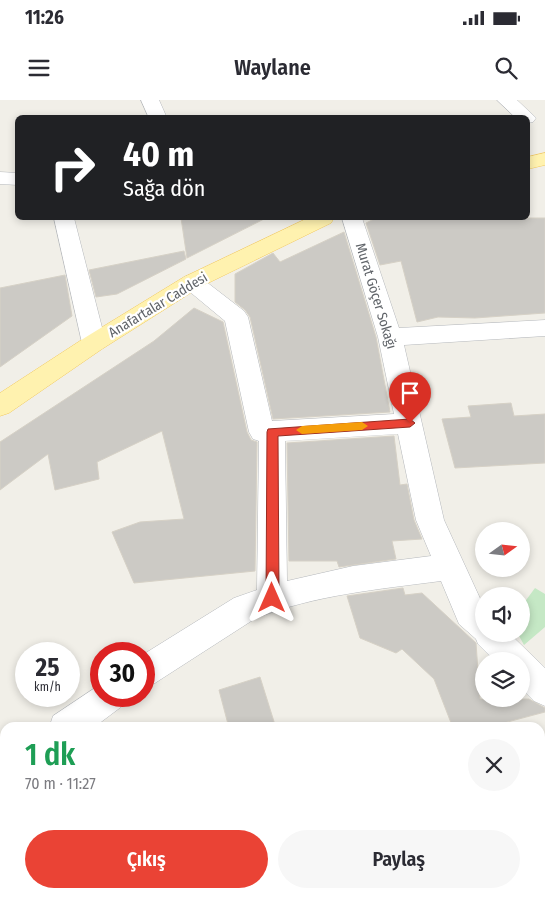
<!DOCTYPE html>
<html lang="tr">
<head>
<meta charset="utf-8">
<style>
	body { margin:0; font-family:"Fira Sans Condensed",sans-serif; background:#f7f7f7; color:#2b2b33; height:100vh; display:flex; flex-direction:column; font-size:19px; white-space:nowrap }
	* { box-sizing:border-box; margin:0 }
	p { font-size:16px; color:#7c7c81 }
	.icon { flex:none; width:28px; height:28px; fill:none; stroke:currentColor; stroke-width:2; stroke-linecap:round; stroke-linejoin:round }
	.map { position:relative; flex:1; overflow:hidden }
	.drawer { position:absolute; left:0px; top:622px; width:545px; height:176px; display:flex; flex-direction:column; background:#fff; border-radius:15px 15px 0 0; box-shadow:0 2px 8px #0003 }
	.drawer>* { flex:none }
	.hud { position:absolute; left:15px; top:15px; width:515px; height:105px; border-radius:8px; box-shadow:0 2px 8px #0003; background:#202124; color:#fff; overflow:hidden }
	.needle { width:32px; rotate:75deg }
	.fabs { position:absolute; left:475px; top:422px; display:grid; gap:10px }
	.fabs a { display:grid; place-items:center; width:55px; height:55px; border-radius:50%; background:#fff; box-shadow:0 2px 8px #0003; font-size:25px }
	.speed { position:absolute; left:15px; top:542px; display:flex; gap:10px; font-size:25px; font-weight:700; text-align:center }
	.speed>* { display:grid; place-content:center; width:65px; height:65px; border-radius:50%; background:#fff; box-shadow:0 2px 8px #0003; line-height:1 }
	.speed small { font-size:12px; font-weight:400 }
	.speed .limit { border:8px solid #d22; background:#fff; color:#111 }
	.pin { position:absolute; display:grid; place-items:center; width:42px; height:42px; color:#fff; margin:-51px -21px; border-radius:50% 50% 50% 0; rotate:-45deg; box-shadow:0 0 5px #0007 }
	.pin .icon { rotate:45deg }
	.me { position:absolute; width:55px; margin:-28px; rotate:0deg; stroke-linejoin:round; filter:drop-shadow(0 0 4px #0008) }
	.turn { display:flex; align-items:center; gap:18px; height:105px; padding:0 25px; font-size:22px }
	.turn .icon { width:65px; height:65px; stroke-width:2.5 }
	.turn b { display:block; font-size:35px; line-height:42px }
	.round { display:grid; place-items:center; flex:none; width:52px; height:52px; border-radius:26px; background:#f7f7f7 }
	.head { display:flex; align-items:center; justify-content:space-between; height:85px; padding:0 25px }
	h1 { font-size:30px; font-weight:600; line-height:38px; color:#1e9e55 }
	.action { display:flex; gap:10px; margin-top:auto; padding:10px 25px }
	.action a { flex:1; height:58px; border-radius:30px; background:#ea4335; color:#fff; font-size:20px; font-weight:600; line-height:58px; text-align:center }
	.action a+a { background:#f7f7f7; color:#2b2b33 }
	.status { display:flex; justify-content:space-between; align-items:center; height:35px; padding:0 25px; background:#fff; direction:ltr }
	.status svg { height:14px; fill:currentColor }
	header { display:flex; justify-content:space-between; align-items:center; height:65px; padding:0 25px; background:#fff; font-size:22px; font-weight:600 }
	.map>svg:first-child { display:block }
</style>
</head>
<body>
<div class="status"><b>11:26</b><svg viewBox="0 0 49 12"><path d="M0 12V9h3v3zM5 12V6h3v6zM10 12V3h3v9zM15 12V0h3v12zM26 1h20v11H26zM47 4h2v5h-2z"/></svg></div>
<header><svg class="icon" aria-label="menu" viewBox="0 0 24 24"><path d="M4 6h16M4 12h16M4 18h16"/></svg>Waylane<svg class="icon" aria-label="search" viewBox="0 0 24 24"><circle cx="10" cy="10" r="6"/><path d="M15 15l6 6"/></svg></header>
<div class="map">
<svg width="545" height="798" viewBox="0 0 545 798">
	<rect width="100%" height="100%" fill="#f1efe8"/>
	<path fill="#c5e8c5" d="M535 488 545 494V527L524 545 518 534H521V507Z"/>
	<path fill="#cccac5" stroke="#d6d1c6" d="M181 118H266L187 158Z
		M376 118H545V213L475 218 438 217 417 222 401 161 380 165 366 123Z
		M344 132 376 237 390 312 273 319 250 217 245 210 235 202V174L273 153 280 162Z
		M184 151 186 159 117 194 96 197 89 170Z
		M65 175 72 216 0 267V188Z
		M194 208 223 222 247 332 251 340 257 342 255 471 134 483 112 432 140 422 184 419 162 331 97 362 99 379 55 390 48 354 0 390V342L154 241Z
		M511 303 514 316 545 314V363L455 368 442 319 471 317 468 306Z
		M394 336 400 385 407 384 414 420 422 439 392 441 396 459 339 467 337 461H289L287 343Z
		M403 488 405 495 422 493 476 543 480 599H529L545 608V612L485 628H453L434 579 402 549 396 553 360 538 347 496Z
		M260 577 276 628H229L219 590Z"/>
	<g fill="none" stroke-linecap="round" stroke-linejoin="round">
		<defs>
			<path id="minor" d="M141 0H159L167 18H149Z
				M497 0H517L536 18 533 22 528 23V18H516Z
				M0 72 18 73V85L0 84Z
				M54 118H74L106 243 102 249 94 252 86 249 82 243Z
				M342 118H362L399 228 545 220V236L404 245 444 420 484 507V534H510L545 568V606L534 601 521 588V561H495L478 544 476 539 459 524 441 481C379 489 315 495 256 518L155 583 144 587V554L234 498 257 490 259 341 253 339 249 332 225 221 184 187 181 182 184 177 192 174 200 177 244 211 248 217 272 321 394 314 378 237ZM398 334 416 420 431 456 353 466 287 481 285 341Z
				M101 584V596H126L121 607 93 628H49L53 616Z
				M5 659V695L0 697V661Z"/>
			<path id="major" d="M545 53V65L528 69V57Z
				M308 118H334L331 123 200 187 102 249 9 313 0 316V293L86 237 184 177Z"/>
		</defs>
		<use href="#minor" stroke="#b5b8bc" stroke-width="1"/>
		<use href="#major" stroke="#f2c960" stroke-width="1"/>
		<use href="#minor" fill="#fff" fill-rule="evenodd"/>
		<use href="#major" fill="#fff2af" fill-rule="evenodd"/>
	</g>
	<path fill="#ea4335" stroke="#982c22" d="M410 319 415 323 410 327 278 336 279 498 277 502 272 504 268 502 266 498 267 332 268 329Z"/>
	<path fill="#f59e0b" d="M362 322 368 326 362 330 302 334 296 330 302 326Z"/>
	<g text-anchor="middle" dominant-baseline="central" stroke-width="4.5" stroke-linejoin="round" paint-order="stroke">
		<g font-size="14" fill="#5f6368" stroke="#fff">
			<text transform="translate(376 196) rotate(73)">Murat Göçer Sokağı</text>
			<text transform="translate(158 205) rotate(-31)">Anafartalar Caddesi</text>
		</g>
	</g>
</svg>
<div class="fabs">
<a><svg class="needle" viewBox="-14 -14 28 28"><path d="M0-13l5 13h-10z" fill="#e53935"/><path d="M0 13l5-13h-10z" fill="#7c7c81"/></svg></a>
<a><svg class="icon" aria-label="sound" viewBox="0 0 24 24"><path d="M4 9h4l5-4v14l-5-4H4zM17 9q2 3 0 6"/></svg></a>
<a><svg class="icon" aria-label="layers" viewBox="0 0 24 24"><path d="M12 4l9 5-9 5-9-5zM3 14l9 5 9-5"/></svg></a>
</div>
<div class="speed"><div>25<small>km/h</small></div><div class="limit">30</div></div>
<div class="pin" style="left:410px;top:323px;background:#d93025"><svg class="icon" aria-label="arrive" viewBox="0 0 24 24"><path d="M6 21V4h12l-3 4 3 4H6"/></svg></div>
<svg class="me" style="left:272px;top:498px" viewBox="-20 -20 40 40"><path d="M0-17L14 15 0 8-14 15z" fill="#ea4335" stroke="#fff" stroke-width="4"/></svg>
<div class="hud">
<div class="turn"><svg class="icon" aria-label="right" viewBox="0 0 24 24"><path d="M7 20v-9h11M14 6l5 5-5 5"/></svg><div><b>40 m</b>Sağa dön</div></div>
</div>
<section class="drawer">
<div class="head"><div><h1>1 dk</h1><p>70 m · 11:27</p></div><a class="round"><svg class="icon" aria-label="close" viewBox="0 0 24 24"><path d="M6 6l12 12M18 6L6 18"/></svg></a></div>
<div class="action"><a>Çıkış</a><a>Paylaş</a></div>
</section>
</div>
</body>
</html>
